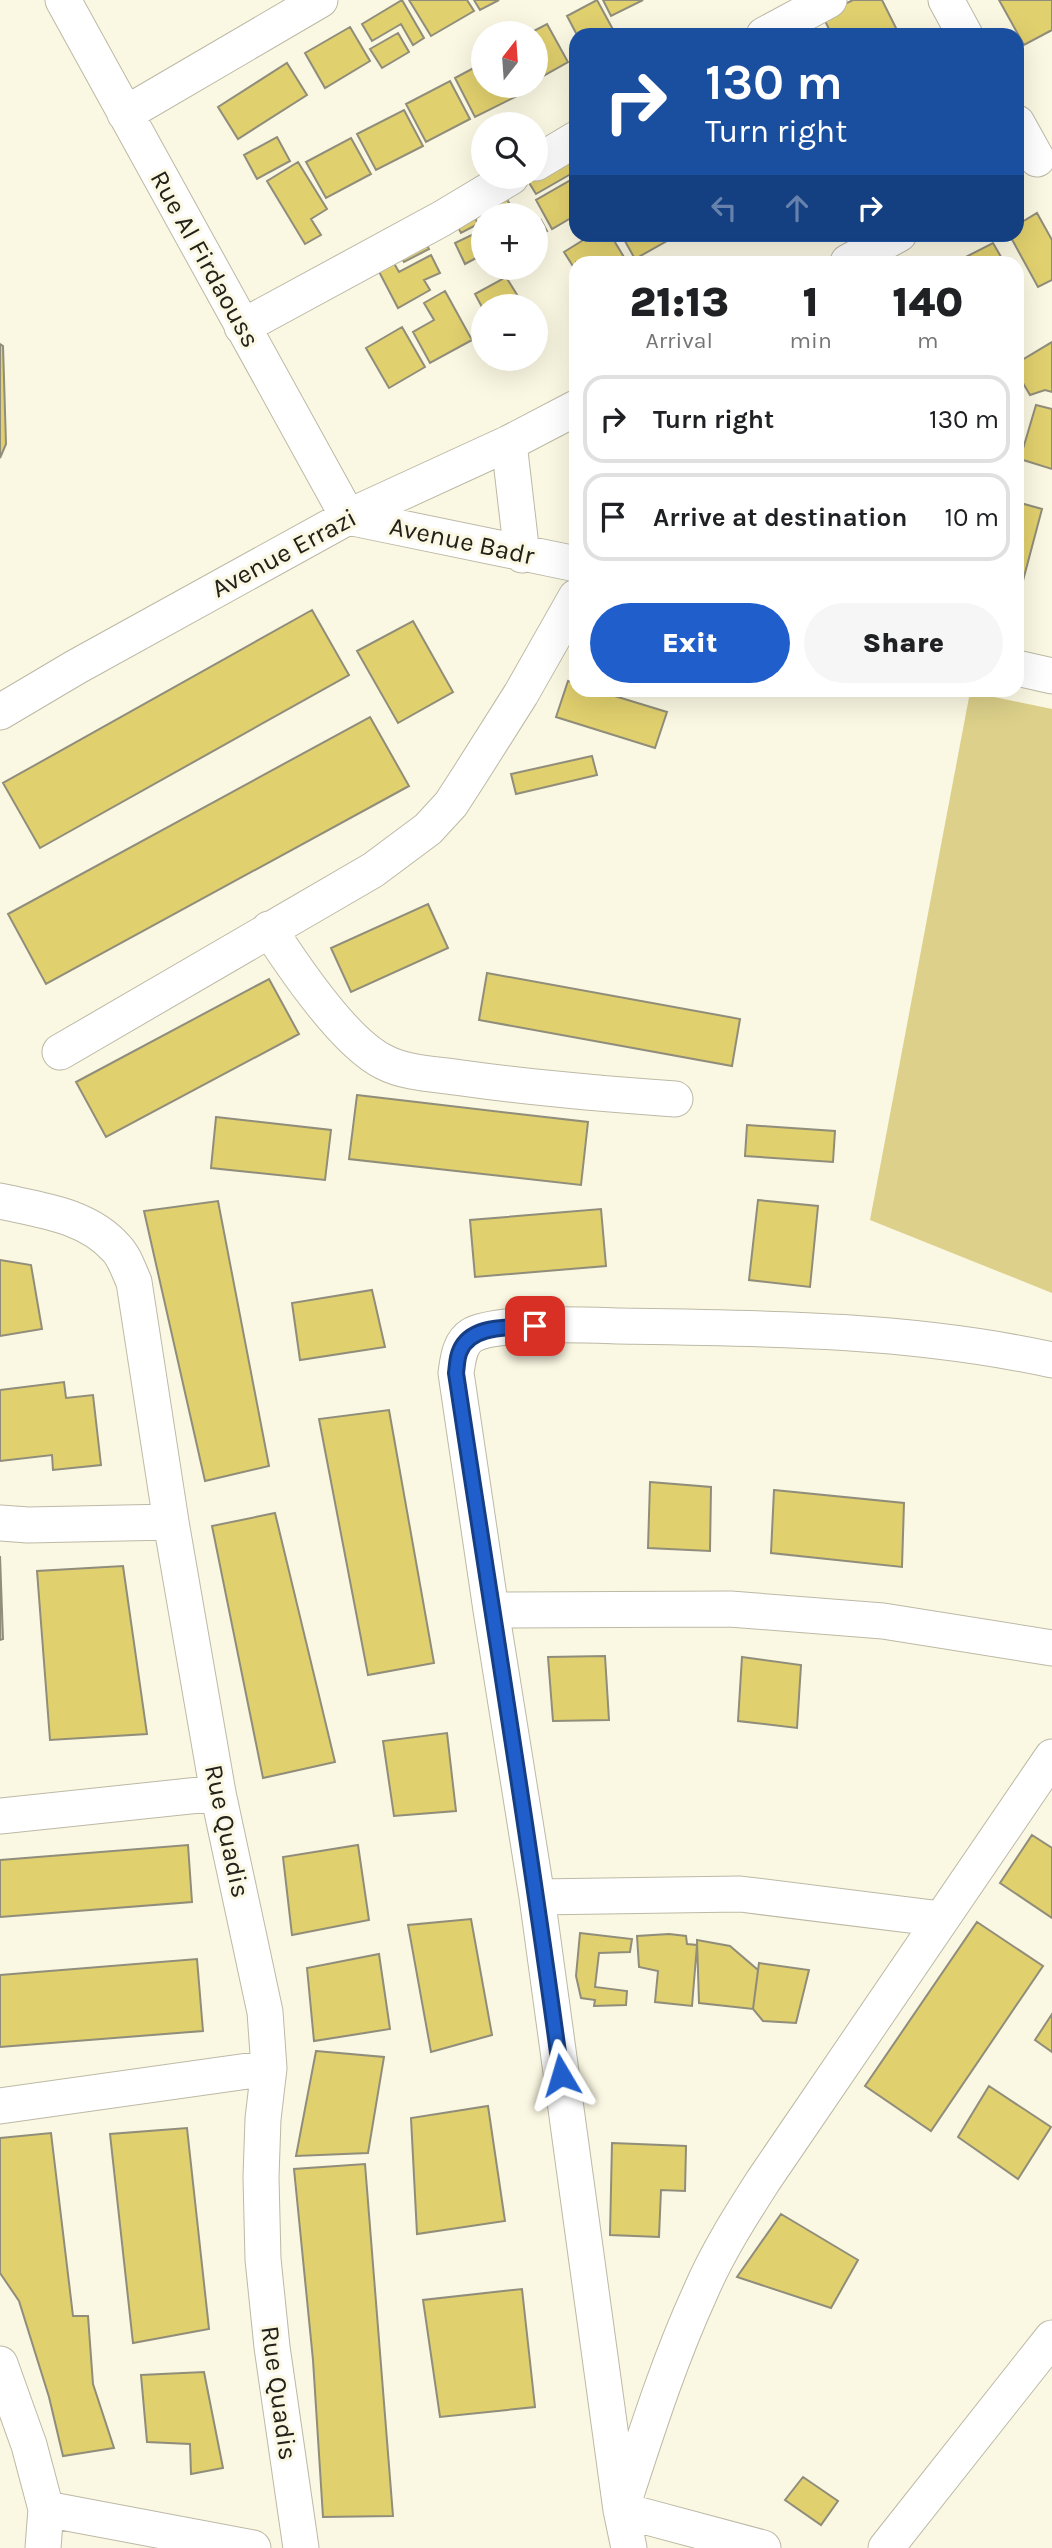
<!DOCTYPE html>
<html lang="en">
<head>
<meta charset="utf-8">
<style>
	body { margin:0; font-family:Karla,sans-serif; background:#f6f6f6; color:#202124; height:100vh; display:flex; flex-direction:column; font-size:26px; white-space:nowrap }
	* { box-sizing:border-box; margin:0 }
	p { font-size:23px; color:#757577 }
	.icon { flex:none; width:38px; height:38px; fill:none; stroke:currentColor; stroke-width:2; stroke-linecap:round; stroke-linejoin:round }
	.map { position:relative; flex:1; overflow:hidden }
	.panel { position:absolute; left:569px; top:256px; width:455px; height:441px; display:flex; flex-direction:column; background:#fff; border-radius:21px; box-shadow:0 7px 28px #0002 }
	.panel>* { flex:none }
	.top-card { position:absolute; left:569px; top:28px; width:455px; height:214px; border-radius:21px; box-shadow:0 7px 28px #0002; background:#1a4fa0; color:#fff; overflow:hidden }
	.needle { width:46px; rotate:17deg }
	.tools { position:absolute; left:471px; top:21px; display:grid; gap:14px }
	.tools a { display:grid; place-items:center; width:77px; height:77px; border-radius:50%; background:#fff; box-shadow:0 7px 28px #0002; font-size:35px }
	.pin { position:absolute; display:grid; place-items:center; width:60px; height:60px; color:#fff; margin:-30px; border-radius:14px; box-shadow:0 4px 10px #0006 }
	.me { position:absolute; width:77px; margin:-38px; rotate:353deg; stroke-linejoin:round; filter:drop-shadow(0 0 5px #0008) }
	.turn { display:flex; align-items:center; gap:24px; height:147px; padding:0 21px; font-size:32px }
	.turn .icon { width:91px; height:91px; stroke-width:2.5 }
	.turn b { display:block; font-size:49px; line-height:60px }
	.lanes { display:flex; align-items:center; height:66px; padding:0 21px; background:#0003; justify-content:center; gap:35px; direction:ltr }
	.lanes .off { opacity:.35 }
	.eta { display:flex; justify-content:space-evenly; align-items:center; height:119px; text-align:center }
	.eta b { font-size:42px; font-weight:800; line-height:49px }
	.action { display:flex; gap:14px; margin-top:auto; padding:14px 21px }
	.action a { flex:1; height:80px; border-radius:42px; background:#205fcb; color:#fff; font-size:28px; font-weight:800; line-height:80px; text-align:center }
	.action a+a { background:#f6f6f6; color:#202124 }
	ul { padding:0; list-style:none }
	li { display:flex; align-items:center; gap:21px; height:88px; margin:0 14px 10px; padding:0 7px; border:4px solid #e0e0e0; border-radius:21px }
	li div { flex:1 }
	li b { display:block; font-size:26px }
	li em { font-style:normal }
	.map>svg:first-child { display:block }
</style>
</head>
<body>
<div class="map">
<svg width="1052" height="2548" viewBox="0 0 1052 2548">
	<rect width="100%" height="100%" fill="#faf7e2"/>
	<path fill="#dcd08a" d="M970 692 1052 709V1293L870 1220Z"/>
	<path fill="#e1d06e" stroke="#908d7a" stroke-width="2" d="M402 0 424 38 413 45 401 24 372 41 362 24Z
		M409 0H467L474 11 431 36Z
		M474 0H499L480 10Z
		M597 0 616 35H577L567 16Z
		M603 0H643L611 16Z
		M853 0H882L898 32 891 35H832L822 15Z
		M999 0H1052V30L1024 45Z
		M547 24 568 62 536 80V33H530Z
		M350 27 370 61 325 88 305 53Z
		M398 33 409 52 382 68 370 49Z
		M287 63 307 95 238 139 218 107Z
		M483 63V86H516L521 94 475 117 455 78Z
		M450 81 470 119 426 142 406 104Z
		M404 110 423 146 376 170 357 134Z
		M277 137 290 161 257 179 244 155Z
		M351 138 371 174 326 198 306 162Z
		M572 156 576 162V171L536 194 528 181Z
		M298 162 327 209 311 219 321 235 305 244 267 181Z
		M576 177V215L552 229 536 200Z
		M504 194 516 215H497L490 201Z
		M471 209 478 224 461 233 453 218Z
		M1037 213 1052 240V280L1038 287 1009 234H1017V225Z
		M541 220 547 231 536 237V223Z
		M480 231 483 238V247L475 251 478 257 465 264 455 243Z
		M593 234H610L627 262H576V271L564 252Z
		M621 234H673L674 237 635 259Z
		M422 236 429 249 404 262 397 251Z
		M993 243 1004 262H956Z
		M431 255 440 273 424 280 430 290 398 308 376 266 391 258 399 272Z
		M506 277 524 306H483V309L475 294Z
		M445 291 472 340 430 363 413 332 434 320 424 303Z
		M402 327 425 367 389 388 366 348Z
		M1052 342V392L1045 390 1030 395 1017 373V363Z
		M0 344 3 346 6 444 0 458Z
		M1036 405 1052 409V469L1020 459Z
		M1017 502 1042 509 1020 592 1017 591Z
		M312 610 349 675 40 848 3 783Z
		M413 621 453 692 398 723 357 651Z
		M568 681 576 683V690H595L667 712 655 748 556 717Z
		M370 717 409 786 46 984 8 914Z
		M592 756 597 775 516 794 511 774Z
		M428 904 448 948 351 992 331 948Z
		M428 904 448 948 351 992 331 948Z
		M487 973 740 1019 732 1066 479 1020Z
		M487 973 740 1019 732 1066 479 1020Z
		M269 979 299 1034 106 1137 76 1082Z
		M357 1095 588 1122 581 1185 349 1159Z
		M216 1117 331 1130 325 1180 211 1168Z
		M747 1125 835 1131 833 1162 745 1156Z
		M758 1200 818 1206 810 1287 749 1280Z
		M218 1201 269 1466 205 1481 144 1211Z
		M601 1209 606 1266 475 1277 470 1220Z
		M0 1260 31 1265 42 1329 0 1336Z
		M372 1290 385 1347 300 1360 292 1303Z
		M64 1382 66 1398 93 1395 101 1465 53 1470 52 1455 0 1461V1390Z
		M389 1410 434 1663 368 1675 319 1419Z
		M650 1482 711 1487 710 1551 648 1548Z
		M774 1490 904 1503 902 1567 771 1553Z
		M275 1513 335 1762 263 1778 212 1526Z
		M0 1556 3 1639 0 1640Z
		M123 1566 147 1734 50 1740 37 1571Z
		M605 1656 609 1720 553 1721 548 1657Z
		M742 1657 801 1665 797 1728 738 1721Z
		M447 1733 456 1811 394 1816 383 1741Z
		M1032 1835 1052 1848V1918L1000 1883Z
		M188 1845 192 1902 0 1917V1860Z
		M358 1845 369 1920 292 1935 283 1857Z
		M471 1919 492 2035 431 2052 408 1925Z
		M977 1922 1043 1966 931 2131 865 2086Z
		M580 1933 632 1939 630 1952 599 1953 595 1987 627 1991 626 2005 594 2006 595 2000 581 1998 576 1976Z
		M669 1934 686 1936 687 1944 697 1945 692 2006 655 2002 658 1971 639 1967 637 1936Z
		M697 1940 730 1946 758 1970 753 2009 699 2003Z
		M379 1954 390 2029 314 2041 307 1968Z
		M197 1959 203 2031 0 2047V1975Z
		M197 1959 203 2031 0 2047V1975Z
		M759 1963 809 1970 796 2023 763 2021 753 2009Z
		M1052 2014V2052L1035 2040Z
		M316 2051 384 2057 368 2153 296 2156Z
		M989 2086 1051 2127 1018 2179 958 2137Z
		M488 2106 505 2221 417 2234 411 2118Z
		M187 2128 209 2329 133 2343 110 2134Z
		M51 2133 73 2316H88L93 2384 114 2448 63 2456 49 2397 19 2301 0 2273V2138Z
		M612 2143 686 2146 685 2191 661 2190 659 2237 610 2235Z
		M365 2164 393 2516 323 2517 313 2360 294 2169Z
		M781 2214 858 2260 831 2308 737 2277Z
		M522 2289 535 2407 440 2417 423 2300Z
		M204 2372 223 2468 191 2474 190 2444 147 2442 141 2375Z
		M803 2477 838 2501 821 2525 785 2500Z"/>
	<g fill="none" stroke-linecap="round" stroke-linejoin="round">
		<defs>
			<path id="minor" d="M63 0 348 517 576 564
				M946 0 965 35
				M764 35 829 0
				M125 114 320 0
				M1017 123 1037 159
				M536 163 576 139
				M848 262 899 234
				M242 327 441 219 511 177
				M509 443 522 555
				M1017 668 1052 676
				M0 712 76 667 348 517 509 443 576 408
				M269 929C293 966 345 1043 384 1062 407 1074 437 1074 462 1078 533 1088 604 1094 675 1099
				M60 1052 373 870 428 829 451 804 471 773 521 694 576 597
				M0 1201C40 1210 87 1215 116 1248 124 1256 129 1271 134 1282L171 1522 218 1793 265 2012 269 2068 263 2119 261 2177 263 2259 272 2347 301 2548
				M0 1523 28 1525 171 1522
				M491 1610 730 1609 883 1621 1052 1648
				M0 1816 218 1793
				M537 1897 740 1894 941 1919
				M0 2106 269 2068
				M0 2364 29 2445 46 2509 43 2548
				M46 2509 253 2548
				M629 2548 621 2510 537 1897 491 1610 456 1373C458 1360 459 1343 472 1335 498 1321 587 1325 619 1326 764 1328 910 1329 1052 1360
				M763 2548 621 2510C645 2437 668 2363 700 2293 717 2253 740 2217 763 2181L1052 1757
				M886 2548 1052 2338"/>
		</defs>
		<use href="#minor" stroke="#bcb9a6" stroke-width="37"/>
		<use href="#minor" stroke="#fff" stroke-width="35"/>
	</g>
	<g fill="none" stroke-linecap="round" stroke-linejoin="round">
		<defs>
			<path id="route" d="M535 1326C510 1328 471 1324 460 1351 457 1357 457 1366 456 1373 491 1607 530 1841 561 2075"/>
		</defs>
		<use href="#route" stroke="#153e84" stroke-width="18"/>
		<use href="#route" stroke="#205fcb" stroke-width="12"/>
	</g>
	<g text-anchor="middle" dominant-baseline="central" stroke-width="6" stroke-linejoin="round" paint-order="stroke">
		<g font-size="26" fill="#22211a" stroke="#faf7e2">
			<text transform="translate(205 259) rotate(61)">Rue Al Firdaouss</text>
			<text transform="translate(462 541) rotate(12)">Avenue Badr</text>
			<text transform="translate(284 553) rotate(-28)">Avenue Errazi</text>
			<text transform="translate(227 1831) rotate(78)">Rue Quadis</text>
			<text transform="translate(279 2393) rotate(82)">Rue Quadis</text>
		</g>
	</g>
</svg>
<div class="tools">
<a><svg class="needle" viewBox="-14 -14 28 28"><path d="M0-13l5 13h-10z" fill="#e53935"/><path d="M0 13l5-13h-10z" fill="#757577"/></svg></a>
<a><svg class="icon" aria-label="search" viewBox="0 0 24 24"><circle cx="10" cy="10" r="6"/><path d="M15 15l6 6"/></svg></a>
<a>+</a>
<a>−</a>
</div>
<div class="pin" style="left:535px;top:1326px;background:#d93025"><svg class="icon" aria-label="arrive" viewBox="0 0 24 24"><path d="M6 21V4h12l-3 4 3 4H6"/></svg></div>
<svg class="me" style="left:561px;top:2075px" viewBox="-20 -20 40 40"><path d="M0-17L14 15 0 8-14 15z" fill="#205fcb" stroke="#fff" stroke-width="4"/></svg>
<div class="top-card">
<div class="turn"><svg class="icon" aria-label="right" viewBox="0 0 24 24"><path d="M7 20v-9h11M14 6l5 5-5 5"/></svg><div><b>130 m</b>Turn right</div></div>
<div class="lanes"><svg class="icon off" aria-label="left" viewBox="0 0 24 24"><path d="M17 20v-9H6M10 6l-5 5 5 5"/></svg><svg class="icon off" aria-label="ahead" viewBox="0 0 24 24"><path d="M12 20V5M6 11l6-6 6 6"/></svg><svg class="icon" aria-label="right" viewBox="0 0 24 24"><path d="M7 20v-9h11M14 6l5 5-5 5"/></svg></div>
</div>
<section class="panel">
<div class="eta">
<div><b>21:13</b><p>Arrival</p></div>
<div><b>1</b><p>min</p></div>
<div><b>140</b><p>m</p></div>
</div>
<ul>
<li><svg class="icon" aria-label="right" viewBox="0 0 24 24"><path d="M7 20v-9h11M14 6l5 5-5 5"/></svg><div><b>Turn right</b></div><em>130 m</em></li>
<li><svg class="icon" aria-label="arrive" viewBox="0 0 24 24"><path d="M6 21V4h12l-3 4 3 4H6"/></svg><div><b>Arrive at destination</b></div><em>10 m</em></li>
</ul>
<div class="action"><a>Exit</a><a>Share</a></div>
</section>
</div>
</body>
</html>
